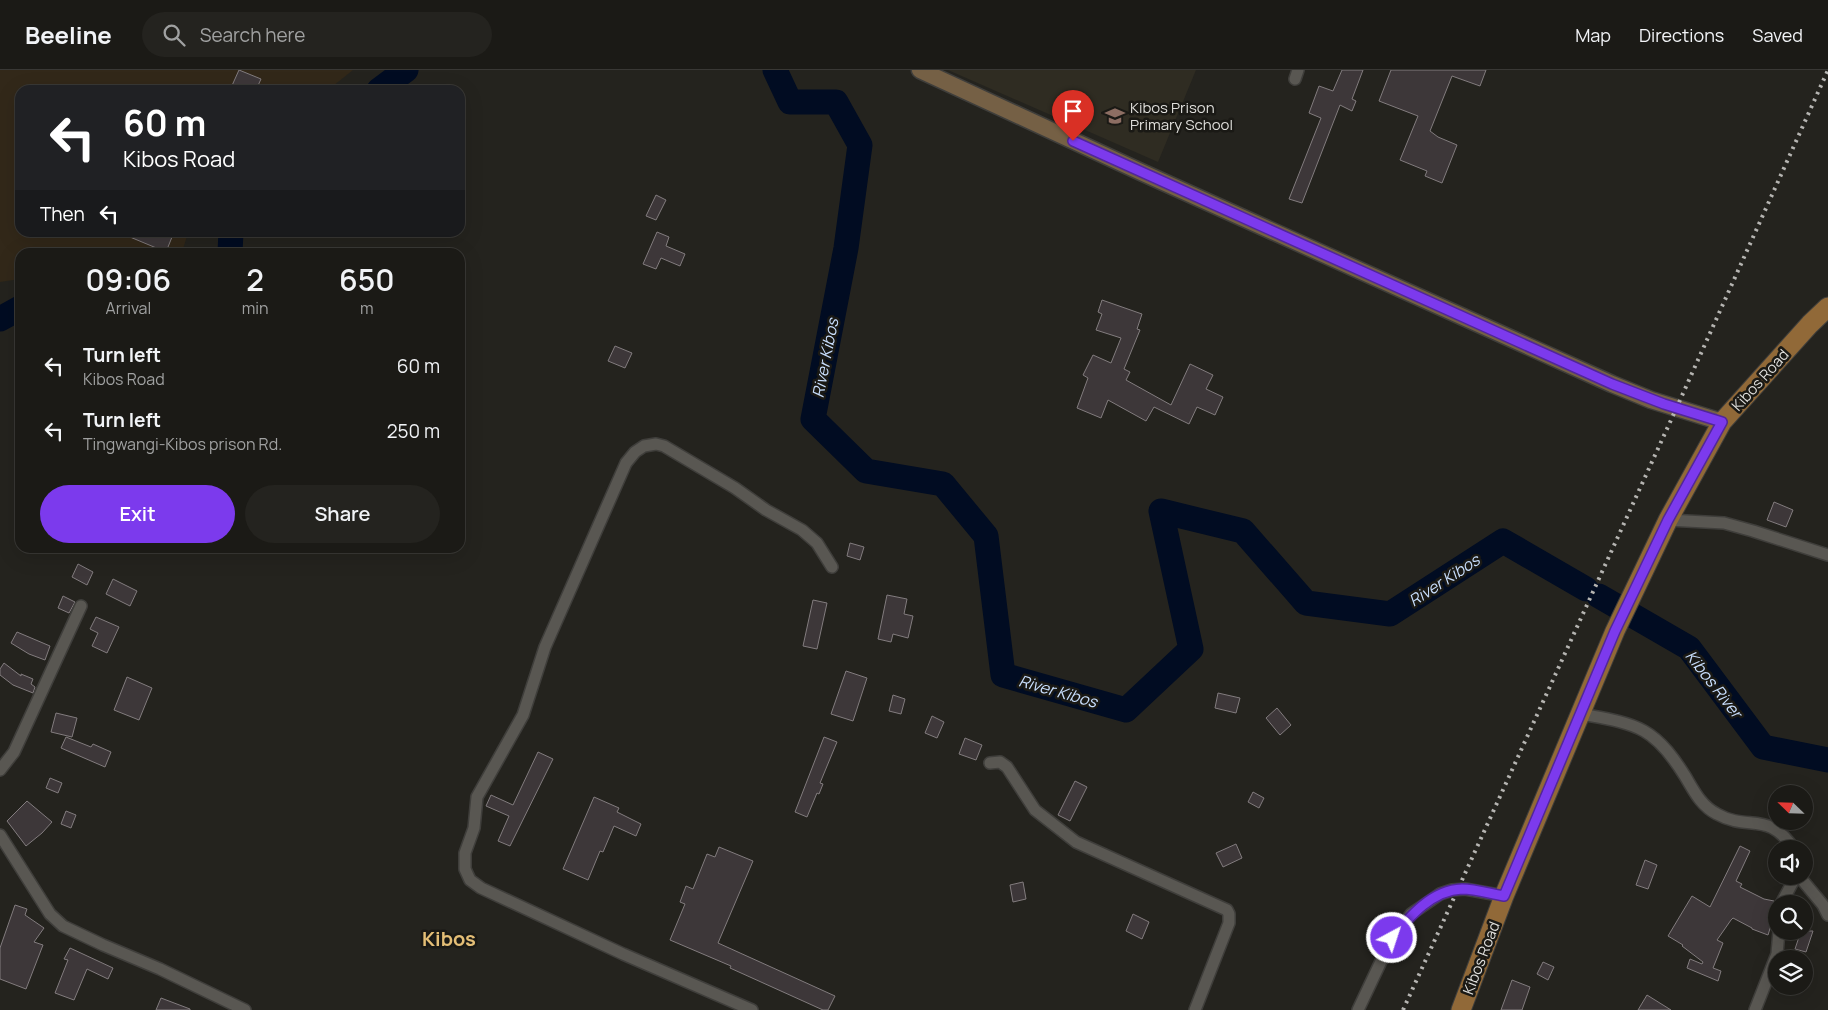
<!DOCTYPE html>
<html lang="en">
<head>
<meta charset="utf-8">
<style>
	body { margin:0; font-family:Manrope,sans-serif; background:#24231f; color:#f1f3f6; height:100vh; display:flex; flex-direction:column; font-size:19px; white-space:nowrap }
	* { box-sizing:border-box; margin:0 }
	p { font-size:16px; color:#a0a1a1 }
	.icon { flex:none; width:28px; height:28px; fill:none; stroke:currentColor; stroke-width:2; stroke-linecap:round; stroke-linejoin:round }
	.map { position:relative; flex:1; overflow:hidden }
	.sheet { position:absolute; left:15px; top:178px; width:450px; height:305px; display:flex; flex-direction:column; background:#1b1a16; border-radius:15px; box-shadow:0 5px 20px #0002,0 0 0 1px #393835 }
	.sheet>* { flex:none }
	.top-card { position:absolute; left:15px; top:15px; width:450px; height:152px; border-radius:15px; box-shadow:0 5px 20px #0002,0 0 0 1px #393835; background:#202124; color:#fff; overflow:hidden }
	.needle { width:32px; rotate:293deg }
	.controls { position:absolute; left:1768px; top:715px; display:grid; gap:10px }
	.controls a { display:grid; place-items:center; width:45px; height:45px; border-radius:50%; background:#1b1a16; box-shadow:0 5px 20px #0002,0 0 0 1px #393835; font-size:25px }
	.pin { position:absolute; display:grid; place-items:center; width:42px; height:42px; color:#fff; margin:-51px -21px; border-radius:50% 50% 50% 0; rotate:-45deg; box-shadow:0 0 5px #0007 }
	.pin .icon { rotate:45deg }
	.me { position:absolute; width:55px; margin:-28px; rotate:40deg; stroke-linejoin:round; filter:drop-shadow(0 0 4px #0008) }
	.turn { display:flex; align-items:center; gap:18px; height:105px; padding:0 25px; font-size:22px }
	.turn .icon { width:65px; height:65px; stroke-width:2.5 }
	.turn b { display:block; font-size:35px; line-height:42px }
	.then { display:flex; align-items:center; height:48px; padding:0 25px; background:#0003; gap:10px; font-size:19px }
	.eta { display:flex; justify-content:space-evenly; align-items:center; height:85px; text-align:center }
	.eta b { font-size:30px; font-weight:600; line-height:35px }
	.primary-button { display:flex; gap:10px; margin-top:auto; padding:10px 25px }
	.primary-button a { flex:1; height:58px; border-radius:30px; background:#7c3aed; color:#fff; font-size:20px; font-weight:600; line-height:58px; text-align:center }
	.primary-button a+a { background:#24231f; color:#f1f3f6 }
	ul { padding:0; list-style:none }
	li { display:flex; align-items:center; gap:15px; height:65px; padding:0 25px }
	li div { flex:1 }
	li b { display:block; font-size:19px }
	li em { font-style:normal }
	header { display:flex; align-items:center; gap:30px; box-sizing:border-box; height:70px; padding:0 25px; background:#1b1a16; border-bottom:1px solid #393835 }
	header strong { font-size:24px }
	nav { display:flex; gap:28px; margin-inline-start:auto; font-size:18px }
	.search { width:350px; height:45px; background:#24231f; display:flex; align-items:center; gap:12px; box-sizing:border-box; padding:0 18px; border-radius:28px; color:#a0a1a1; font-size:19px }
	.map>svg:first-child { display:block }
</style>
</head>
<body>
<header>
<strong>Beeline</strong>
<div class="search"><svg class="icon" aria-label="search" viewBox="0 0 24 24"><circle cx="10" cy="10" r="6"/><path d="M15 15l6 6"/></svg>Search here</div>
<nav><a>Map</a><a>Directions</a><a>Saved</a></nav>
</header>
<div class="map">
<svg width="1828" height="940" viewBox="0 0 1828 940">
	<rect width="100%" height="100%" fill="#24231e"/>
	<path fill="#2f2c22" d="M948 0H1196L1158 92Z"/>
	<path fill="#322819" d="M0 0H353L328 20H20V162L188 163 182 182H20V209L0 212Z"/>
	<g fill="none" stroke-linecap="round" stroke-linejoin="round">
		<path stroke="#010c22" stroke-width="25" d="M775 0 790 32H836L860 75 846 178 813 349 866 401 943 414 986 466 1003 605 1126 640 1191 579 1161 441 1243 461 1306 533 1390 544 1503 471 1586 519
			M379 20 406 0
			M230 182 231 162
			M0 249 20 238
			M1599 526 1689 578 1763 677 1828 690"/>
	</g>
	<path fill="#3d3739" stroke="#827c7e" d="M239 0 261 9 256 20H230Z
		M1342 0H1363L1352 29 1356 31 1352 41 1340 35 1302 133 1289 129 1321 48 1309 43 1319 16 1333 21Z
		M1391 0H1486L1480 16 1452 6 1430 61 1438 67 1457 75 1442 113 1425 106 1427 101 1400 90 1418 46 1379 31Z
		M656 125 666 130 656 150 646 146Z
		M118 162H174L166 182Z
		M657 162 669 167 666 176 685 184 680 196 661 188 656 199 643 194Z
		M1102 230 1142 244 1137 259 1140 260 1124 299 1130 302 1126 310 1171 335 1190 294 1213 305 1206 319 1223 327 1215 345 1197 337 1189 354 1154 337 1146 351 1108 330 1101 348 1077 338 1088 308 1083 305 1093 285 1111 293 1121 268 1096 260 1102 244 1098 242Z
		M615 276 632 283 625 298 608 291Z
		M1774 432 1793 440 1786 457 1767 450Z
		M850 473 864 477 860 490 847 486Z
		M78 494 93 502 87 515 72 507Z
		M113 509 137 521 130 536 106 524Z
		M887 525 907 529 904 544 913 546 908 568 893 564 891 572 878 569Z
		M63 526 75 532 69 543 58 538Z
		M813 530 827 533 817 579 803 576Z
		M96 547 119 557 107 583 92 576 98 563 90 559Z
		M17 562 50 576 45 590 29 584 11 573Z
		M4 593 21 606V604L33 609 31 614 35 617 33 623 13 615 0 605V599Z
		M846 601 867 608 853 651 831 644Z
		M127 607 152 618 139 650 114 640Z
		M1218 623 1240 628 1236 643 1215 638Z
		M893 625 905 629 901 644 889 641Z
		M1277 638 1291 655 1280 665 1266 648Z
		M56 643 77 648 72 667 51 662Z
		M932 646 944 652 937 668 925 663Z
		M66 667 91 677 93 674 111 682 105 697 61 678Z
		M824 667 837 672 820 713 823 714 819 724 817 723 807 747 795 742Z
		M965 668 982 675 976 690 959 684Z
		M538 682 553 689 510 776 498 771 509 746 486 736 491 725 513 735Z
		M50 708 62 713 58 723 46 718Z
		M1075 711 1087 717 1070 751 1058 745Z
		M1253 722 1264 728 1259 738 1248 732Z
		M594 727 619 738 617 742 641 754 636 766 614 756 603 782 600 781 588 810 563 799Z
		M27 731 52 752 42 763 26 776 7 751Z
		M66 741 76 745 71 758 61 754Z
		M1236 774 1242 788 1223 797 1216 783Z
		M1740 776 1750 781 1736 811 1742 814 1740 817 1764 829 1774 831 1776 839 1768 865 1752 859V858L1733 848 1731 850 1717 870 1723 873 1713 898 1721 901 1718 911 1687 898 1690 889 1702 894 1703 892 1682 876 1683 875 1668 866 1692 826 1710 837Z
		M719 777 753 791 718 873 835 926 828 940H823L730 898 731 896 670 870 685 834 680 832 686 816 693 819 707 784 715 787Z
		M1645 790 1657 795 1648 819 1636 815Z
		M1023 812 1026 829 1013 832 1010 815Z
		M15 835 27 839 25 845 44 858 34 872 43 875 26 919 0 909V878Z
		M1133 844 1149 852 1142 869 1126 861Z
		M1801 861H1813L1806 882 1795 879Z
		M70 878 113 898 108 909 87 899 74 930 55 923 68 890 64 889Z
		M1543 892 1554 897 1548 910 1537 904Z
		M1512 910 1530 917 1522 940H1501Z
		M1647 925 1671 940H1638Z
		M161 928 190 939V940H156Z"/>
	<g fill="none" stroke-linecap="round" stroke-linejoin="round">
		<defs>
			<path id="street" d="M1295 9 1298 0
				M1668 450 1724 453 1753 461 1828 485
				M1581 644C1602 648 1626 651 1644 661 1662 671 1675 690 1685 706 1694 721 1701 736 1717 744 1749 762 1768 740 1794 779
				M990 693 1000 692 1007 697 1035 740 1076 772 1227 840 1229 844V853L1195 940
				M0 700 14 682 81 536
				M0 765 50 844 63 856 103 875 160 899 245 940
				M1799 806 1823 835 1828 845
				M1781 834 1796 806
				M752 940 623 884 481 818 470 810 465 799V783L474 758 477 727 523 645 545 577 626 393 635 382 644 376 656 374 664 376 735 418 766 440 802 460 817 473 832 497
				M1358 940 1392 868 1411 844 1440 824 1452 820 1465 819 1504 826
				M1755 940 1777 884 1779 861"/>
			<path id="secondary" d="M920 0 1141 102 1612 314 1651 330 1722 352"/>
			<path id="primary" d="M1461 940 1504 826 1615 561 1668 450 1722 352 1810 254 1828 237"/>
		</defs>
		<use href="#street" stroke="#3f3e3b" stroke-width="14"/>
		<use href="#secondary" stroke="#3f3e3b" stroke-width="19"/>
		<use href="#primary" stroke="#3f3e3b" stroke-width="21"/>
		<use href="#street" stroke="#595752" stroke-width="11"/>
		<use href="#secondary" stroke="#756045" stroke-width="16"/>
		<use href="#primary" stroke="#916938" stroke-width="19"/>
		<path stroke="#b6b5b2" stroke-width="4" stroke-dasharray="2.5 5" stroke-linecap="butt" d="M1403 940 1676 339 1828 0"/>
	</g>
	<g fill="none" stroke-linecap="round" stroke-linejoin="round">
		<defs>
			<path id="route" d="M1073 71 1612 314 1664 334 1722 352 1668 450 1615 561 1504 826C1491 824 1476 819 1462 819 1432 820 1410 846 1392 868"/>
		</defs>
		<use href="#route" stroke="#51269a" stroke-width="12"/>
		<use href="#route" stroke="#7c3aed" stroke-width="9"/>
	</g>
	<defs>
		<symbol id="school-bare" viewBox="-9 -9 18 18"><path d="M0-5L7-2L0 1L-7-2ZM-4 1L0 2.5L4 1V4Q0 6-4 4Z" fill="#8d6e63" stroke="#1a1915" stroke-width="2.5" paint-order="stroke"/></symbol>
	</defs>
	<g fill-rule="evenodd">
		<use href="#school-bare" x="1101" y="32" width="28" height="28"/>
	</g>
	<g text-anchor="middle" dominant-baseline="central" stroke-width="5" stroke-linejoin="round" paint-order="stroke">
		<g font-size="15" fill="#dfdedb" stroke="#1a1915" text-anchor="start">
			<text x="1130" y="37">Kibos Prison<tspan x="1130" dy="17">Primary School</tspan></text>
		</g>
		<g font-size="15" fill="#dfdedb" stroke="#1a1915">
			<text transform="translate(1760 310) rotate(-48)">Kibos Road</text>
			<text transform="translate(1481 888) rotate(-69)">Kibos Road</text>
		</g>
		<g font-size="16" font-style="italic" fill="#c8defd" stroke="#1a1915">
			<text transform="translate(825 288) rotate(-79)">River Kibos</text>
			<text transform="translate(1444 510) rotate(-33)">River Kibos</text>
			<text transform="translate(1714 614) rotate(52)">Kibos River</text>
			<text transform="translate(1058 621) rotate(16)">River Kibos</text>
		</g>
		<g font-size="20" font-weight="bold" fill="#e4be76" stroke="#1a1915">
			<text x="449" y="868">Kibos</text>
		</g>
	</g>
</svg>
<div class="controls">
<a><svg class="needle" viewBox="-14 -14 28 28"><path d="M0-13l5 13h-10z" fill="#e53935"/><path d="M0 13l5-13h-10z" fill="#a0a1a1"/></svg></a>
<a><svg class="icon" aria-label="sound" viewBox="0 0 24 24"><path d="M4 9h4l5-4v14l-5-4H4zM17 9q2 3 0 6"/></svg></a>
<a><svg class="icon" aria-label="search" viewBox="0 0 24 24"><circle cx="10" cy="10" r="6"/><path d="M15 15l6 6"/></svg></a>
<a><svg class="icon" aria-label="layers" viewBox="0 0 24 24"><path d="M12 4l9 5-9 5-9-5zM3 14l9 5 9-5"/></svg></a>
</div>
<div class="pin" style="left:1073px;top:71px;background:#d93025"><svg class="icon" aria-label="arrive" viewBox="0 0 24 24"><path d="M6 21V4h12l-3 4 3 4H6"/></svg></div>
<svg class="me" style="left:1392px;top:868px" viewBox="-20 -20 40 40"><circle r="17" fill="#7c3aed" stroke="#fff" stroke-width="3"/><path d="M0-11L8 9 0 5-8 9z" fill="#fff"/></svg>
<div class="top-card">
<div class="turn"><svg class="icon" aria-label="left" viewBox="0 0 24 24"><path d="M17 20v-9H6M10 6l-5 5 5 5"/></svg><div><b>60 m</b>Kibos Road</div></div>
<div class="then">Then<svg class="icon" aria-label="left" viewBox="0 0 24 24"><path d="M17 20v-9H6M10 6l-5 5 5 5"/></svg></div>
</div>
<section class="sheet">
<div class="eta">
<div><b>09:06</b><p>Arrival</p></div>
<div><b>2</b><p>min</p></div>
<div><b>650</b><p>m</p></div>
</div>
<ul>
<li><svg class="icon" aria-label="left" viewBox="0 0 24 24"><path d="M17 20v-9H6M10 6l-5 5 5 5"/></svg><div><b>Turn left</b><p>Kibos Road</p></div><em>60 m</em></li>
<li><svg class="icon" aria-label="left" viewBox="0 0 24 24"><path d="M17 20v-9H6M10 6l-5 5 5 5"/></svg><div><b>Turn left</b><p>Tingwangi-Kibos prison Rd.</p></div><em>250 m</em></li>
</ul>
<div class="primary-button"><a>Exit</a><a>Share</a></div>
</section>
</div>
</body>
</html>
